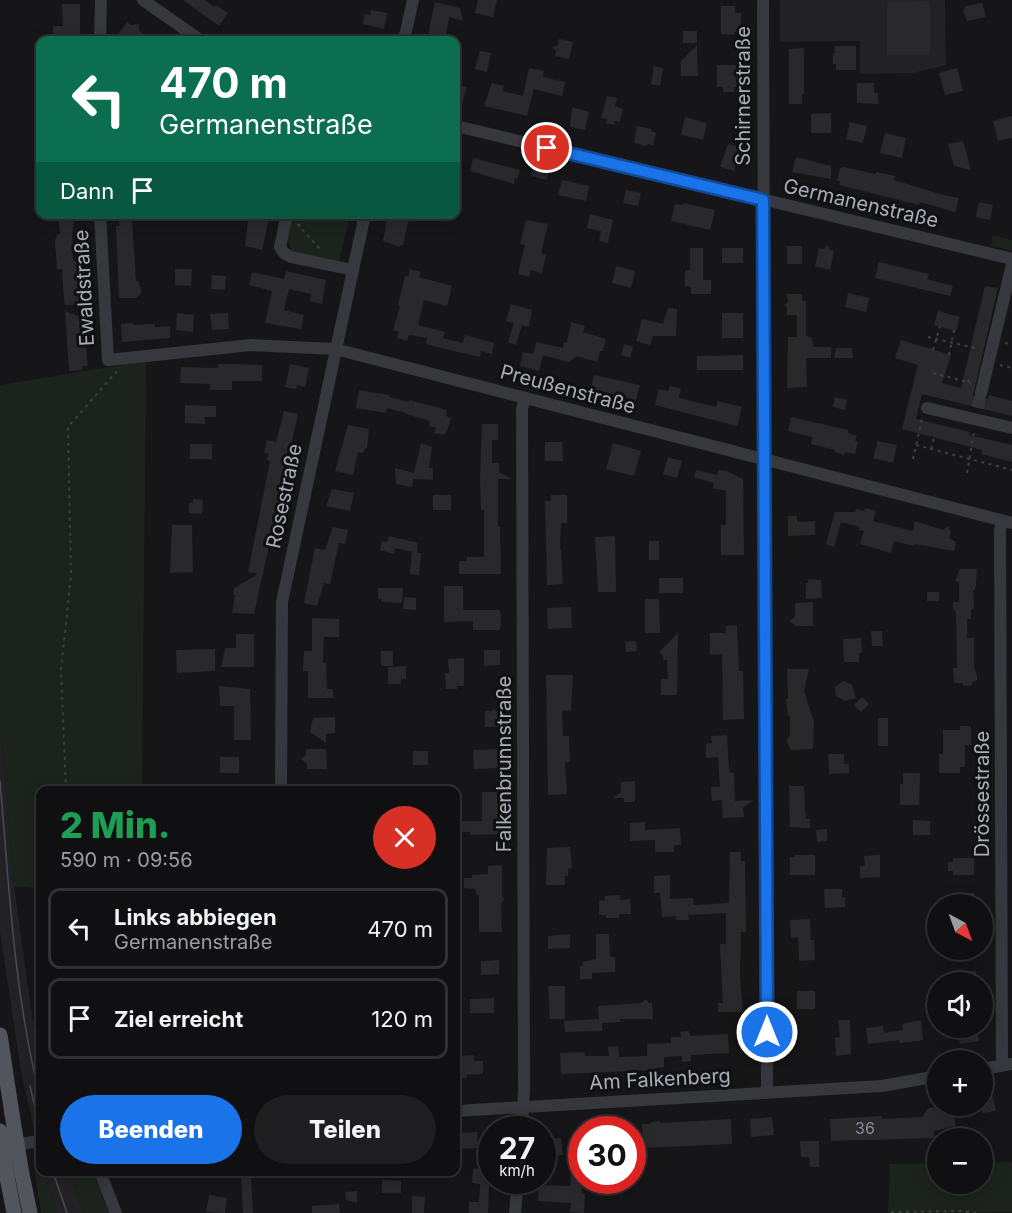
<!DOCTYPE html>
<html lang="de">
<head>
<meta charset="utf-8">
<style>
	body { margin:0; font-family:Inter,sans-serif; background:#1e1e20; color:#f1f3f6; height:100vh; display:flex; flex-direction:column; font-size:22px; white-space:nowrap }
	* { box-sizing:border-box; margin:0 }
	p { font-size:20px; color:#9c9d9f }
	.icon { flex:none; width:33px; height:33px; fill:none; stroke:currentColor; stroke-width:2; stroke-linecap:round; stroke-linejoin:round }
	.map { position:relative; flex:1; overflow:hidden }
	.panel { position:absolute; left:36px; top:786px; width:424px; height:390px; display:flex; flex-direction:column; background:#101012; border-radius:12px; box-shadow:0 3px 15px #0003,0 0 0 2px #303032 }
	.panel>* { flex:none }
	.banner { position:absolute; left:36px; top:36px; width:424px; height:183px; border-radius:12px; box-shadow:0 3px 15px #0003,0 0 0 2px #303032; background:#0b6e4f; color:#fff; overflow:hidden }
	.needle { width:39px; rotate:139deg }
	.buttons { position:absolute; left:927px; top:894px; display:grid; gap:12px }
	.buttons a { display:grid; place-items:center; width:66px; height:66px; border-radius:50%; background:#101012; box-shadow:0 3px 15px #0003,0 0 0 2px #303032; font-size:30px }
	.speed { position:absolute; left:478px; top:1116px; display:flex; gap:12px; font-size:30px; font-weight:700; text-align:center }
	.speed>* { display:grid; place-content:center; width:78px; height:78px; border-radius:50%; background:#101012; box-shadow:0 3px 15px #0003,0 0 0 2px #303032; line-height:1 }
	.speed small { font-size:15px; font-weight:400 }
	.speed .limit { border:9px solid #d22; background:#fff; color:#111 }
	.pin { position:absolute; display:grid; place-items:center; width:51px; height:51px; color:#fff; margin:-26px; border:3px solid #fff; border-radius:50%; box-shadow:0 2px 6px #0007 }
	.me { position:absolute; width:66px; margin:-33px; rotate:0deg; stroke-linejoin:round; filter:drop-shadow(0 0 4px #0008) }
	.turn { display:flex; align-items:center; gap:21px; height:126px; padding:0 24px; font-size:27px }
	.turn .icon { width:78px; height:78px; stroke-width:2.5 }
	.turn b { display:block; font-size:42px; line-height:51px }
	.then { display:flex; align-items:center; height:57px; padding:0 24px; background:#0003; gap:12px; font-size:22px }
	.round { display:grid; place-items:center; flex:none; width:63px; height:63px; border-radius:32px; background:#1e1e20 }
	.headline { display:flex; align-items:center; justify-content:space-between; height:102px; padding:0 24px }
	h1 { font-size:36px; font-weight:800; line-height:45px; color:#1e9e55 }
	.button { display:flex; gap:12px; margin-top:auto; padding:12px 24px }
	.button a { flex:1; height:69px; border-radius:36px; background:#1a73e8; color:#fff; font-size:24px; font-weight:800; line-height:69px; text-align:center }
	.button a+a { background:#1e1e20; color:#f1f3f6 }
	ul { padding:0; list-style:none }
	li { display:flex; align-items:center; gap:18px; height:81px; margin:0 12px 9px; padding:0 12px; border:3px solid #303032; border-radius:12px }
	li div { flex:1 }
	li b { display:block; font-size:22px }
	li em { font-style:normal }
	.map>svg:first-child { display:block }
</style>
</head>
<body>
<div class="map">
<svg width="1012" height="1213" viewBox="0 0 1012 1213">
	<rect width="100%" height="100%" fill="#161618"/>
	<path fill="#222225" d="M780 0H945L946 65 913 73 860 74V41L780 42Z
		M0 722 14 886 40 1073V1157L21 1071 0 932Z
		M44 1172H69L83 1213H57Z"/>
	<path fill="#1c231d" d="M292 215H350L339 261 292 251 288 240Z
		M993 235 1012 240V251L991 245Z
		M146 361 142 790H40V889L14 886 0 722V385Z
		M1012 1162V1212L888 1213 890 1164 937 1163 938 1184H982L983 1163Z
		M40 1164V1172H44L57 1213H41L34 1166Z
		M69 1172H93L109 1213H83Z"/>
	<path fill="#29292c" d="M183 0H205L214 7 216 5 228 13 219 26Z
		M478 0H497L493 17 475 13Z
		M930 1V55H887V2Z
		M435 2 460 8 463 21 449 17 445 40H427Z
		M982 3 986 17 967 21 963 10 966 6Z
		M62 4H80V40L53 39V26H63Z
		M721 6H735V13H741V32H734V35L721 34Z
		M371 10 387 13 384 29 363 24 365 14 370 15Z
		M127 22 131 25 139 24V31L152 40H126L118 35Z
		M683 31H697V43H683Z
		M559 39 573 42 569 59 555 56 556 51 552 47 558 45Z
		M697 45 698 76H681V61Z
		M835 46H856V70H836V64H833V53H835Z
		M804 48V94H802V104H789V49Z
		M480 51 491 53 487 72 475 69Z
		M717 65H738V73L742 79 738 82 737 87H734V92H723V87H717Z
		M654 66 663 68 660 86 651 84Z
		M529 68 544 71 543 77 565 82 562 96 534 89 527 116 484 106 492 83 504 86 503 91 523 96Z
		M957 68 963 91 945 95 939 73Z
		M857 83H874V93H878V104L857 103Z
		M456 85 467 87 459 117 456 116Z
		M607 96 617 98 615 106 623 109 620 122 615 121 614 125 606 123 607 119 601 118Z
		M572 107 589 112 585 130 570 127Z
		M831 113V133H811V114Z
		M1012 116V138L998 141 993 121Z
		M685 117 707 123 703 140 681 135Z
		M850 122 867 126 863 143 846 139Z
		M637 126 651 129V131L656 133 653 145 648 144 647 146 634 143Z
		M885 133 906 138 902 158 880 153Z
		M963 141 971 170 954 166 948 144Z
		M728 144 740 147 734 171 720 167Z
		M796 157 831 166V179L792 172Z
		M473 158 520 170 517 179 515 178 514 184 470 171Z
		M534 166 549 170 547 180 531 176Z
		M843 167 876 174V172L895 176 894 180 943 195 959 198 955 212 920 202 919 205 839 185 840 181H837L840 168Z
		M562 180 589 186 586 201 558 195Z
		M626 190 641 193 638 206 623 203Z
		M979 202 993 205 990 220 976 217Z
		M683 203 715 210 710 230 671 221 675 204 683 205Z
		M58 214H75L72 234 73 261H82L85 304 65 305 64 300 62 269 57 270 55 241 57 234H60Z
		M249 214H270L262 250 245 246Z
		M388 214H410L403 245H401L400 247 383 241Z
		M590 214 613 220 608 243 599 241 601 231 587 228Z
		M132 220 136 281H138L142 292 136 298H119L116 226H120L119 221Z
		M526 220 548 224 541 253 546 255 542 273 531 270 529 277 518 274 525 245 520 244Z
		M828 245 830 250 834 251 830 270 815 266 819 248 824 249Z
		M787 246H802V264H787Z
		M690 248H703V280H711V294H691V287L685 286V270H690Z
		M722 248H743V263H722Z
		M879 262 929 274 927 279 953 286 950 296 875 278Z
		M616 266 635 271 631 288 612 283Z
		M175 269H192L191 286 175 285Z
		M410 269 421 272 419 277 452 286 447 306 424 300 418 325 445 332 443 338 463 343 465 335 494 343 492 354 481 351 480 357 441 348 426 344 427 338 409 335 407 341 397 338 399 332 393 330 400 306 398 305 405 276 408 277Z
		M286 271 326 280 322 304 310 301 311 294 289 289 284 310 304 315 301 329 265 323 272 291 249 285 252 272 284 279Z
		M212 275 226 276 225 290 211 289Z
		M985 286 998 288 973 395 980 401 987 399 989 395 1012 401V416L922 394 916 419 970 432 969 435 1012 445V462L981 454 982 450 902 429 918 365 895 358 901 340 951 355 942 383 961 388Z
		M848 293 869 298 866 312 845 307Z
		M787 294H802V301H806V336L811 337 814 347H831V358H806L807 387 787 388 788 337H797V315H787V308L784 305 788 302Z
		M511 304 532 310 529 327 522 325 516 345 508 342 514 323 506 321Z
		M668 308 677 309 676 336H653L650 345 636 341 642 319 663 324Z
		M65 311 90 321 83 326 88 366H82L83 370 69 371Z
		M938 311 960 317 956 331 934 325Z
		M177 313 194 315 193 332 176 330Z
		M228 313 229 329 212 330 210 314Z
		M722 313H743V338H722Z
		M571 322 585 326 583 332 606 339 603 351H600L597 362 577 356 569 362 543 355 539 371 520 366 523 352 533 354 536 342 563 348 564 342 567 343Z
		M133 323V325L155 324V327L170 326V338L122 342 121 324Z
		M624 344 633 347 630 358 621 355Z
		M836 348H852L853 358H834Z
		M743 355V370H697V356Z
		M218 364 262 365V381H232V390H210V384L180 383 181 367 218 368Z
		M290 364 309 368 305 387 297 385 296 389 285 387Z
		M594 375 640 385 636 400 591 389Z
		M670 386 681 389 679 398 716 407 718 401 742 407 737 426 655 405 659 389 668 391Z
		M359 390 389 395V397L409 402V400L447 410 446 416 451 418 447 431 444 435 434 433 436 428 429 426 430 421 406 414V413L387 408 386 413 356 408Z
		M835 397 847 400 845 410 833 407Z
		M185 405 216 406V417H205V424L185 423Z
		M284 411 298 414 254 614 232 613 235 595H233L234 588 258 574 248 572 270 461 267 460 268 454 264 453 267 440 276 442Z
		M791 417 848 430V433L857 436 855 441 858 442 855 454 845 452 844 455 835 452V450L811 444 812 437 788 431Z
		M482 424H498V440H492V463H499V472L512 479H498V527H500L501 574H459V561H467V557H484V510H481L480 479Z
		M348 425 369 429 367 448H365L363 453 358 452 353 475 335 471Z
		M878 441 897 445 893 463 873 458Z
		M545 442H562L563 461H545Z
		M421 443 432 447 429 468H433V480L413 479 412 487 396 484 395 468 414 473Z
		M613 443 641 451 634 476 606 469Z
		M190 444H212V459H190Z
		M668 457 682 461 677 478 663 474Z
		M696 470 717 475 719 470 727 471 743 479 744 555H721V525H726V491L713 488 714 483 694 477Z
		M332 489 354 493 350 511 326 506Z
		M433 495H451V510H433Z
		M551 495H567V523H561L560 548 561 550 563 584 547 585 545 501H551Z
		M193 499 203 500 202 514 189 513V503H193Z
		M865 508 876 511 873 521 913 531 915 521 943 530 948 526 951 533 949 538 956 542 954 551 915 544 914 546 894 541 891 553 860 544 864 531 859 530 860 527 841 522 834 547 826 544 835 512H855L856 509 864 511Z
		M788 516H797V522L815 521V535L788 536Z
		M172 525H192L193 572 170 573Z
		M333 527 348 530 345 544 339 543 330 584 324 583 317 606 304 603 315 548 325 550Z
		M389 536 418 543 417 553 395 548 394 554 380 550 382 541 387 542Z
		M615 536 616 592H598L595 537Z
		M649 541H659V560H649Z
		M412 552 421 553 419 575 410 574Z
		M960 569H977L976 585 975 590H973L974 608 971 610V619H967V638H974V667L977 676V680L972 683V685L963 686V683H954L953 668H957L956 612 953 609V602H959V582L955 581Z
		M659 578H683V593H659Z
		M808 579 821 580 822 598 806 599V583H808Z
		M444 586H463V610H500L501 619 500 630H473V621L444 622Z
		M378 588H403L402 603 381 602V599H378Z
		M927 592H939V601H927Z
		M404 597 416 598V610L403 609Z
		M645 599H659L660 633H645Z
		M813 602V626H797L789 621 795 617V603Z
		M571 607 572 628 548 629 547 608Z
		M312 618 339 619V637H324L323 663H326L327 689H333V698H308V671H303L304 651H312Z
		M737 625 739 671H743L744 719 723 720 722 654 710 655V633H726V626Z
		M871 631H882L883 646H872Z
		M678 633 677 695H661V679H668L667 660H663V656L659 652Z
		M236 634H254V667H221L225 648H236Z
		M861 638 862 653H859V662H844L843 639Z
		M636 641 637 651 626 652 625 642Z
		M215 649V671L177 673 176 650Z
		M484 650H500V665L484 666Z
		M381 651H393V666H381Z
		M464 658V686H457V689H446L445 673H449L448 659Z
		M406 666V679H401V684H388V667Z
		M787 669H809L804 691 814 722 813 749 791 750 786 740 790 736V716H788L786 699H788Z
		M546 675H573L571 710 562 711 563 736H569L570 762H565L567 794 548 795Z
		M844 681 852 685 856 698 845 701 836 696 835 687Z
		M219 686 250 689 251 740H234V706H220Z
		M862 697 869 704 861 712 854 705Z
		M494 709 496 711H501V727H485V711H491Z
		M335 717V733L326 734V743L310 732 313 718Z
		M878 718H888V746H878Z
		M960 726H971V745H965V767H960V773H939V754H943V730H960Z
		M727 735 729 769 731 773H734L735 801 754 800 743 808 744 817 723 818 722 800 712 801 711 787H720L718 757 706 758V744L712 743 711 736Z
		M306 749H326L327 769H307V764L301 759 306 755Z
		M501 749 502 768 474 769 473 750Z
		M413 751H428V765H413Z
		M828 754H844V764H849V773L829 774Z
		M220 757H239V773H220Z
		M903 773H920L919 805H900V784H903Z
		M635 781V802H624V798H613L621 792V782Z
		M789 786H804L805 810 806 819H810V828L790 827Z
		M482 792H497L498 810H501V834L470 835V832H456V821H482Z
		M913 820 930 821V835H913Z
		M645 822V830L680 828 681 845H674V852H655V840L630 841V823Z
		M827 829V841L817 842 816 830Z
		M570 847 572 868 568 869V876H565V885H546L547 848Z
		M730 852H741V861H745L746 932H741L740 979 743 1012H718V1003H723L720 944H726V913L688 915 689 920H676V916L662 917 660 893H654V876L670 875V899L693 898 694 905 729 903Z
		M795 855H815V875H790V857H795Z
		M880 855V877L860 878V866H865L864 856Z
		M953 858H974V875H953V871H948V862H953Z
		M502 865V897L505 899 501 904 502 932H479V895H476V889L464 888V878H472V875L488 874V866Z
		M824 889H842V897H845V907L825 908Z
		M957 893H974V904H957Z
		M620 895V900L630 899 631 914H619V918H606V915H599V901L605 900V896Z
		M810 919 811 940H814L815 960 799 961 798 937 791 938 790 920Z
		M570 934V948L548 949V936Z
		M596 934H609L610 957H615V972L592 973V979H580V966H583L582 962 596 959Z
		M499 960V974L481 975V961Z
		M961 971H976V982H961Z
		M548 986H565V1019H550Z
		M797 991H815V1009H797Z
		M494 998V1013H470V999Z
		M646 999 649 1003H652L653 1019H620L621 1022 602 1023V1031L565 1032 564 1021 599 1019 598 1006 641 1003Z
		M838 1020H850L851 1054 836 1056 835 1038 840 1037Z
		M921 1020 923 1040 900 1043 899 1040 868 1044 866 1028 883 1026 884 1033 903 1030 902 1024Z
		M957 1028H977L979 1041 960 1044Z
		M689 1031 690 1036 728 1034 729 1053 691 1055V1061L682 1062V1056L664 1057V1067L657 1068V1070L561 1074 560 1053 584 1052 585 1056H609L608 1047 618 1046 619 1057 647 1056V1044L671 1043V1037H681L680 1032Z
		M474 1055V1061H483V1074L467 1075V1078L459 1079V1077H456V1056Z
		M993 1097 996 1111 982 1113V1099Z
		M944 1106H952L956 1126 933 1131 935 1138 831 1141 830 1119 882 1116V1119L922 1117 928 1108Z
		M772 1117 774 1135 751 1137 750 1119Z
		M731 1119 732 1144 643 1148 642 1124H651V1122L660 1121V1123Z
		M477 1132 478 1148 456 1149V1133Z
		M561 1138 563 1155 547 1156 546 1139Z
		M800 1141H819V1167H810L809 1157H801Z
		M570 1167H582V1193L585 1194 584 1213 570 1212 571 1203 538 1201 539 1185 571 1186Z
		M473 1168 492 1170V1185H489L488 1213H469V1202H479L480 1184 472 1183Z
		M241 1174H251L253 1213H243Z
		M382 1180 401 1181V1193H382Z
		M357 1191V1203L346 1200 345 1192Z
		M209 1195 227 1198 225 1213 206 1212Z
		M412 1196 425 1197 424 1213H412Z
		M339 1204 340 1213H312V1206Z"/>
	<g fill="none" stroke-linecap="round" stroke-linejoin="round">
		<path stroke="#333438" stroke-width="12" stroke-dasharray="12 6" stroke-linecap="butt" d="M978 408 981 393"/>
		<path stroke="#3d3f44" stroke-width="2" stroke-dasharray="3 4.5" stroke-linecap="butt" d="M299 216 353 217
			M297 224 322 251
			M299 227 302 216
			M928 337 979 349
			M1005 343 1012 344
			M933 350 940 326
			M949 355 954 330
			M1000 365 1012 368
			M933 373 971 383
			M968 382 970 375
			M916 445 1012 470
			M931 449 934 438
			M913 459 922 418
			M967 473 974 432
			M66 790 61 670 71 575 68 427 117 371
			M891 1212 961 1211 976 1213"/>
		<path stroke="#37383d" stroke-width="12" d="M143 0 200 40
			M763 0 767 1093
			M100 40 101 0
			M404 40 413 0
			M456 126 1012 259
			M100 214 108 360 251 345 335 349 1012 523
			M287 214 280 247 284 253 291 257 353 270
			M981 393 1012 265
			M927 408 1012 428
			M1002 521 1000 530 1002 1066
			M281 790 282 602 365 214
			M982 1069 1012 1064
			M456 1111 882 1086 938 1076
			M522 1130 524 1090 522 409 525 398
			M9 1146 40 1141
			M100 1172 116 1213
			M515 1213 518 1180"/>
		<path stroke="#53555c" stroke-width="15" d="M0 1035 12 1114
			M22 1174 30 1213
			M7 1177 14 1213"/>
		<path stroke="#4a4c52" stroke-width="1.5" d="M0 781C9 886 14 994 40 1097
			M30 1086 40 1130
			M53 1172 67 1213"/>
		<path stroke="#53555c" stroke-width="15" d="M12 1114 22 1174
			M0 1131 7 1177"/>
	</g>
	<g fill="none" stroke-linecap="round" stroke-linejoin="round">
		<defs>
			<path id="route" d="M547 148 763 200 767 1032"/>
		</defs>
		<use href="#route" stroke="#114b97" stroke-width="15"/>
		<use href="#route" stroke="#1a73e8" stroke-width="10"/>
	</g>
	<g text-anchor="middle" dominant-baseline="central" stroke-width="6" stroke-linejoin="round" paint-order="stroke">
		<g font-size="16" fill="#888b94">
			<text x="865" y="1128">36</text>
		</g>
		<g font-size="20" fill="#a8adb8" stroke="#111113">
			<text transform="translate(743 96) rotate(-90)">Schirnerstraße</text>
			<text transform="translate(861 203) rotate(13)">Germanenstraße</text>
			<text transform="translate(84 288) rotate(-93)">Ewaldstraße</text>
			<text transform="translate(568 389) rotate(15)">Preußenstraße</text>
			<text transform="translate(284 496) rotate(-78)">Rosestraße</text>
			<text transform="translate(504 764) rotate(-90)">Falkenbrunnstraße</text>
			<text transform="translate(982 794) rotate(-90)">Drössestraße</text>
			<text transform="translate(660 1079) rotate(-3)">Am Falkenberg</text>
		</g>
	</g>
</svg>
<div class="buttons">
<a><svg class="needle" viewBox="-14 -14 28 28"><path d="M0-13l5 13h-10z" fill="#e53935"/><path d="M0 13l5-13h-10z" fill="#9c9d9f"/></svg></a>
<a><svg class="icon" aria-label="sound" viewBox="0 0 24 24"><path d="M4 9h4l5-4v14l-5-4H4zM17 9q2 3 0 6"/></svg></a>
<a>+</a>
<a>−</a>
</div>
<div class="speed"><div>27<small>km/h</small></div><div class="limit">30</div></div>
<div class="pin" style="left:547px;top:148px;background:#d93025"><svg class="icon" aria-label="arrive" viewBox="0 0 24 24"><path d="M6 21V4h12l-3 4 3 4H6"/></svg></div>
<svg class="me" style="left:767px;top:1032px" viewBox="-20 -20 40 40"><circle r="17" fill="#1a73e8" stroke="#fff" stroke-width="3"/><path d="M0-11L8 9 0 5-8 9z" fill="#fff"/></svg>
<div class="banner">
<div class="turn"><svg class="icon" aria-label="left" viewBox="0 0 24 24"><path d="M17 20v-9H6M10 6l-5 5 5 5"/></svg><div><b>470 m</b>Germanenstraße</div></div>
<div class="then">Dann<svg class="icon" aria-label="arrive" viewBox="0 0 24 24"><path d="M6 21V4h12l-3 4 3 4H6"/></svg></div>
</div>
<section class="panel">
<div class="headline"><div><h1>2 Min.</h1><p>590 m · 09:56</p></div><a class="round" style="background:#d93025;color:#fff"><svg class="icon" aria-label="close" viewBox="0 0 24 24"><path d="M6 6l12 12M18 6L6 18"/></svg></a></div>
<ul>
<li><svg class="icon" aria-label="left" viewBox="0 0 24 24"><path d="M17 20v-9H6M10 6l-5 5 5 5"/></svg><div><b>Links abbiegen</b><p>Germanenstraße</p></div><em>470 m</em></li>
<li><svg class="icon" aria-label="arrive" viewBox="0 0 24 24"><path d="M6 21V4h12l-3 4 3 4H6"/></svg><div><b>Ziel erreicht</b></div><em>120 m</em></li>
</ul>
<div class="button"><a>Beenden</a><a>Teilen</a></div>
</section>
</div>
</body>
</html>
